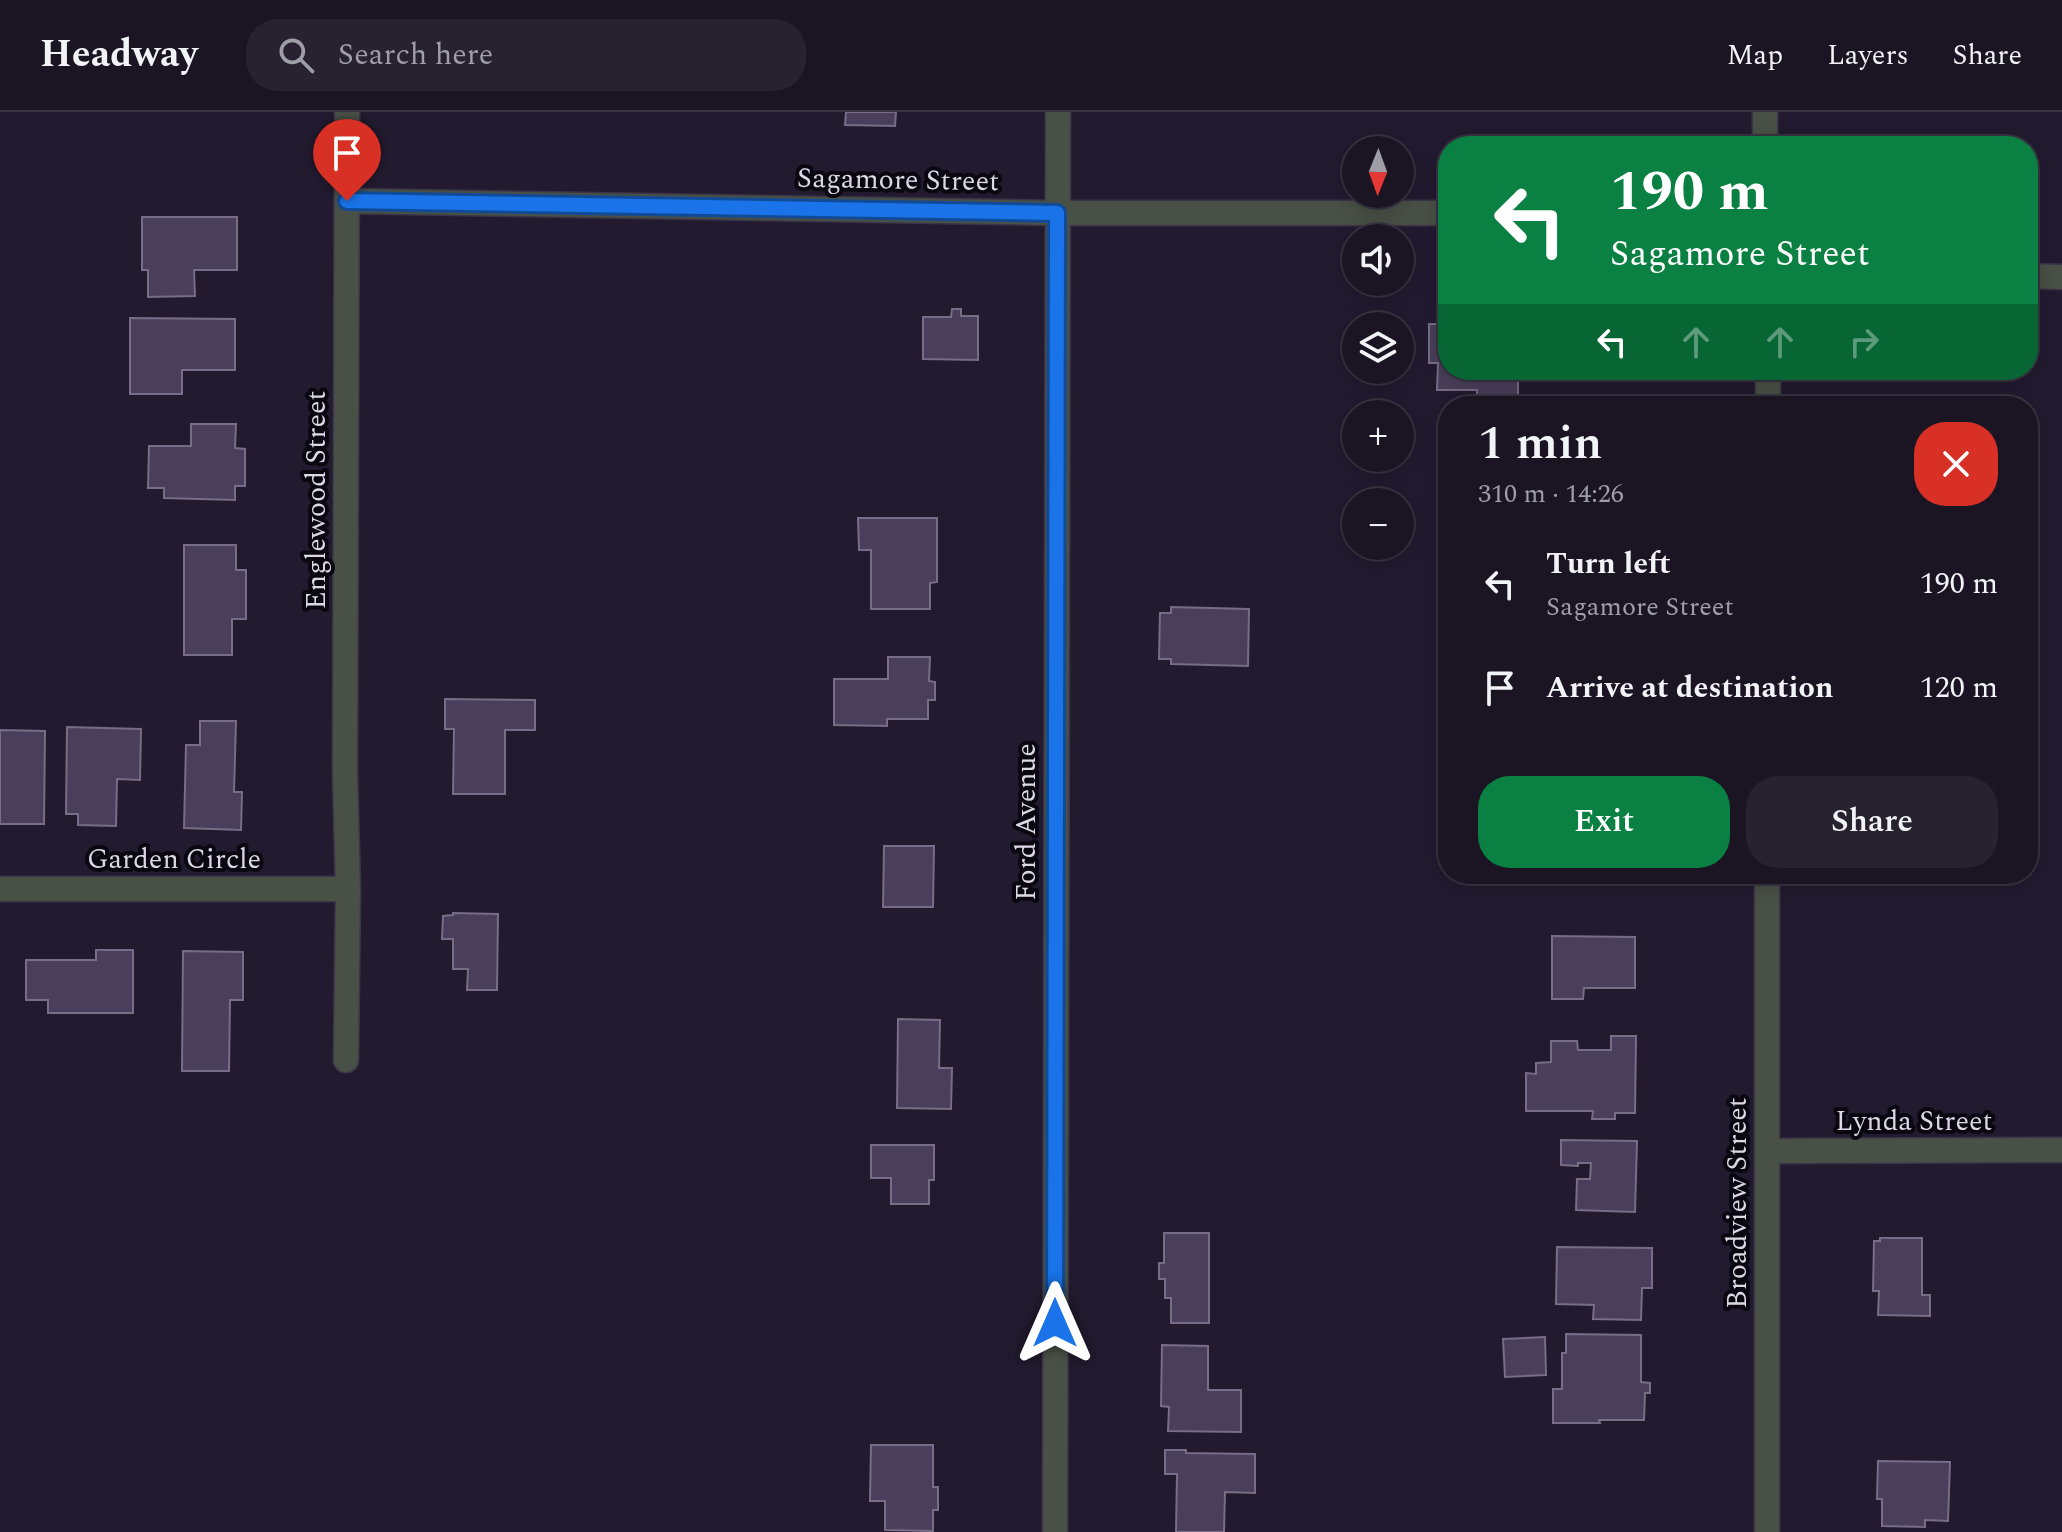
<!DOCTYPE html>
<html lang="en">
<head>
<meta charset="utf-8">
<style>
	body { margin:0; font-family:Spectral,serif; background:#272130; color:#f1f3f6; height:100vh; display:flex; flex-direction:column; font-size:30px; white-space:nowrap }
	* { box-sizing:border-box; margin:0 }
	p { font-size:26px; color:#9f9ea6 }
	.icon { flex:none; width:44px; height:44px; fill:none; stroke:currentColor; stroke-width:2; stroke-linecap:round; stroke-linejoin:round }
	.map { position:relative; flex:1; overflow:hidden }
	.sheet { position:absolute; left:1438px; top:284px; width:600px; height:488px; display:flex; flex-direction:column; background:#1a1423; border-radius:32px; box-shadow:0 4px 20px #0003,0 0 0 2px #383341 }
	.sheet>* { flex:none }
	.guide { position:absolute; left:1438px; top:24px; width:600px; height:244px; border-radius:32px; box-shadow:0 4px 20px #0003,0 0 0 2px #383341; background:#0b8043; color:#fff; overflow:hidden }
	.needle { width:52px; rotate:181deg }
	.buttons { position:absolute; left:1342px; top:24px; display:grid; gap:16px }
	.buttons a { display:grid; place-items:center; width:72px; height:72px; border-radius:50%; background:#1a1423; box-shadow:0 4px 20px #0003,0 0 0 2px #383341; font-size:40px }
	.pin { position:absolute; display:grid; place-items:center; width:68px; height:68px; color:#fff; margin:-82px -34px; border-radius:50% 50% 50% 0; rotate:-45deg; box-shadow:0 0 8px #0007 }
	.pin .icon { rotate:45deg }
	.me { position:absolute; width:88px; margin:-44px; rotate:0deg; stroke-linejoin:round; filter:drop-shadow(0 0 6px #0008) }
	.turn { display:flex; align-items:center; gap:28px; height:168px; padding:0 40px; font-size:36px }
	.turn .icon { width:104px; height:104px; stroke-width:2.5 }
	.turn b { display:block; font-size:56px; line-height:68px }
	.lanes { display:flex; align-items:center; height:76px; padding:0 40px; background:#0003; justify-content:center; gap:40px; direction:ltr }
	.lanes .off { opacity:.35 }
	.round { display:grid; place-items:center; flex:none; width:84px; height:84px; border-radius:32px; background:#272130 }
	.summary { display:flex; align-items:center; justify-content:space-between; height:136px; padding:0 40px }
	h1 { font-size:48px; font-weight:600; line-height:60px }
	.primary-button { display:flex; gap:16px; margin-top:auto; padding:16px 40px }
	.primary-button a { flex:1; height:92px; border-radius:32px; background:#0b8043; color:#fff; font-size:32px; font-weight:600; line-height:92px; text-align:center }
	.primary-button a+a { background:#272130; color:#f1f3f6 }
	ul { padding:0; list-style:none }
	li { display:flex; align-items:center; gap:24px; height:104px; padding:0 40px }
	li div { flex:1 }
	li b { display:block; font-size:30px }
	li em { font-style:normal }
	header { display:flex; align-items:center; gap:48px; box-sizing:border-box; height:112px; padding:0 40px; background:#1a1423; border-bottom:2px solid #383341 }
	header strong { font-size:38px }
	nav { display:flex; gap:44px; margin-inline-start:auto; font-size:28px }
	.search { width:560px; height:72px; background:#272130; display:flex; align-items:center; gap:20px; box-sizing:border-box; padding:0 28px; border-radius:32px; color:#9f9ea6; font-size:30px }
	.map>svg:first-child { display:block }
</style>
</head>
<body>
<header>
<strong>Headway</strong>
<div class="search"><svg class="icon" aria-label="search" viewBox="0 0 24 24"><circle cx="10" cy="10" r="6"/><path d="M15 15l6 6"/></svg>Search here</div>
<nav><a>Map</a><a>Layers</a><a>Share</a></nav>
</header>
<div class="map">
<svg width="2062" height="1420" viewBox="0 0 2062 1420">
	<rect width="100%" height="100%" fill="#221a2f"/>
	<path fill="#493f5a" stroke="#766d86" stroke-width="2" d="M846 0H896L895 14 845 13Z
		M142 105H237V158H194L195 184 148 185V158H142Z
		M952 197H961V204H978V248L923 247V205H951Z
		M130 206 235 207V258H182V282H130Z
		M1429 212H1448V258H1518V294H1477V278H1437L1438 251H1429Z
		M191 312H236L235 336 245 337V374H235V388L164 386V376H148L149 334H191Z
		M858 406H937V470L930 471V497H871V438H859Z
		M184 433H236V458H246V507H232V543H184Z
		M1171 495 1249 497 1248 554 1171 552V547H1159L1160 501H1171Z
		M888 545H930L929 569 935 570V588H928V607H887V614L834 613V567H888Z
		M445 587 535 588V618H505V682H453L454 617H445Z
		M200 609H236L234 680H242L241 718 184 716 186 633H200Z
		M67 615 141 617 140 668 117 667 116 714 78 713V702H66Z
		M0 618 45 619 44 712H0Z
		M884 734H934L933 795H883Z
		M453 801 498 802 497 878H467L468 857H453V827H442L443 804 453 803Z
		M1552 824 1635 825V876H1584L1583 887H1552Z
		M96 838H133V901H48V888H26V848H96Z
		M183 839 243 840V888H230L229 959H182Z
		M898 907 940 908 939 956H952L951 997 897 996Z
		M1611 924H1636L1635 1001H1615V1007H1592L1593 999H1526V961L1536 962V951L1551 950V929H1577L1578 938H1611Z
		M1561 1028 1637 1029 1635 1100 1576 1098 1577 1067H1590L1591 1051H1578V1054L1561 1053Z
		M871 1033H934V1068H929V1092H891V1066H871Z
		M1164 1121H1209V1211H1171V1186H1165V1167H1159V1151H1164Z
		M1880 1126H1922V1183H1930V1204L1878 1203 1879 1179H1873L1874 1129H1880Z
		M1557 1135 1652 1136V1176H1642L1641 1208 1593 1207 1594 1193 1556 1192Z
		M1566 1222 1641 1223V1270L1650 1271V1281H1645L1644 1308H1599L1600 1311H1553V1277H1562V1241H1566Z
		M1545 1225 1546 1263 1505 1265 1503 1227Z
		M1162 1233 1208 1234V1278H1241V1320L1168 1319 1169 1295 1161 1294Z
		M871 1333H933V1375H938V1398H933V1419L885 1418V1389H870Z
		M1165 1338H1186V1341L1255 1342V1381L1225 1380 1224 1420H1176L1177 1362H1165Z
		M1878 1349 1950 1350 1948 1409 1925 1408V1415L1882 1414V1387H1877Z"/>
	<g fill="none" stroke-linecap="round" stroke-linejoin="round">
		<defs>
			<path id="minor" d="M1765 34V0
				M347 89 1057 101H1448
				M2028 164 2062 165
				M1768 294V258
				M0 777H348
				M346 948 348 777 345 661 347 0
				M1767 1039 2062 1038
				M1055 1420 1058 0
				M1767 1420V762"/>
		</defs>
		<use href="#minor" stroke="#3c3448" stroke-width="27"/>
		<use href="#minor" stroke="#495046" stroke-width="24"/>
	</g>
	<g fill="none" stroke-linecap="round" stroke-linejoin="round">
		<defs>
			<path id="route" d="M347 89 1057 101 1055 1211"/>
		</defs>
		<use href="#route" stroke="#114b97" stroke-width="20"/>
		<use href="#route" stroke="#1a73e8" stroke-width="14"/>
	</g>
	<g text-anchor="middle" dominant-baseline="central" stroke-width="8" stroke-linejoin="round" paint-order="stroke">
		<g font-size="28" fill="#dcd7e5" stroke="#0a0710">
			<text transform="translate(898 68) rotate(1)">Sagamore Street</text>
			<text transform="translate(316 388) rotate(-90)">Englewood Street</text>
			<text transform="translate(1026 710) rotate(-90)">Ford Avenue</text>
			<text x="174" y="747">Garden Circle</text>
			<text x="1914" y="1009">Lynda Street</text>
			<text transform="translate(1737 1091) rotate(-90)">Broadview Street</text>
		</g>
	</g>
</svg>
<div class="buttons">
<a><svg class="needle" viewBox="-14 -14 28 28"><path d="M0-13l5 13h-10z" fill="#e53935"/><path d="M0 13l5-13h-10z" fill="#9f9ea6"/></svg></a>
<a><svg class="icon" aria-label="sound" viewBox="0 0 24 24"><path d="M4 9h4l5-4v14l-5-4H4zM17 9q2 3 0 6"/></svg></a>
<a><svg class="icon" aria-label="layers" viewBox="0 0 24 24"><path d="M12 4l9 5-9 5-9-5zM3 14l9 5 9-5"/></svg></a>
<a>+</a>
<a>−</a>
</div>
<div class="pin" style="left:347px;top:89px;background:#d93025"><svg class="icon" aria-label="arrive" viewBox="0 0 24 24"><path d="M6 21V4h12l-3 4 3 4H6"/></svg></div>
<svg class="me" style="left:1055px;top:1211px" viewBox="-20 -20 40 40"><path d="M0-17L14 15 0 8-14 15z" fill="#1a73e8" stroke="#fff" stroke-width="4"/></svg>
<div class="guide">
<div class="turn"><svg class="icon" aria-label="left" viewBox="0 0 24 24"><path d="M17 20v-9H6M10 6l-5 5 5 5"/></svg><div><b>190 m</b>Sagamore Street</div></div>
<div class="lanes"><svg class="icon" aria-label="left" viewBox="0 0 24 24"><path d="M17 20v-9H6M10 6l-5 5 5 5"/></svg><svg class="icon off" aria-label="ahead" viewBox="0 0 24 24"><path d="M12 20V5M6 11l6-6 6 6"/></svg><svg class="icon off" aria-label="ahead" viewBox="0 0 24 24"><path d="M12 20V5M6 11l6-6 6 6"/></svg><svg class="icon off" aria-label="right" viewBox="0 0 24 24"><path d="M7 20v-9h11M14 6l5 5-5 5"/></svg></div>
</div>
<section class="sheet">
<div class="summary"><div><h1>1 min</h1><p>310 m · 14:26</p></div><a class="round" style="background:#d93025;color:#fff"><svg class="icon" aria-label="close" viewBox="0 0 24 24"><path d="M6 6l12 12M18 6L6 18"/></svg></a></div>
<ul>
<li><svg class="icon" aria-label="left" viewBox="0 0 24 24"><path d="M17 20v-9H6M10 6l-5 5 5 5"/></svg><div><b>Turn left</b><p>Sagamore Street</p></div><em>190 m</em></li>
<li><svg class="icon" aria-label="arrive" viewBox="0 0 24 24"><path d="M6 21V4h12l-3 4 3 4H6"/></svg><div><b>Arrive at destination</b></div><em>120 m</em></li>
</ul>
<div class="primary-button"><a>Exit</a><a>Share</a></div>
</section>
</div>
</body>
</html>
